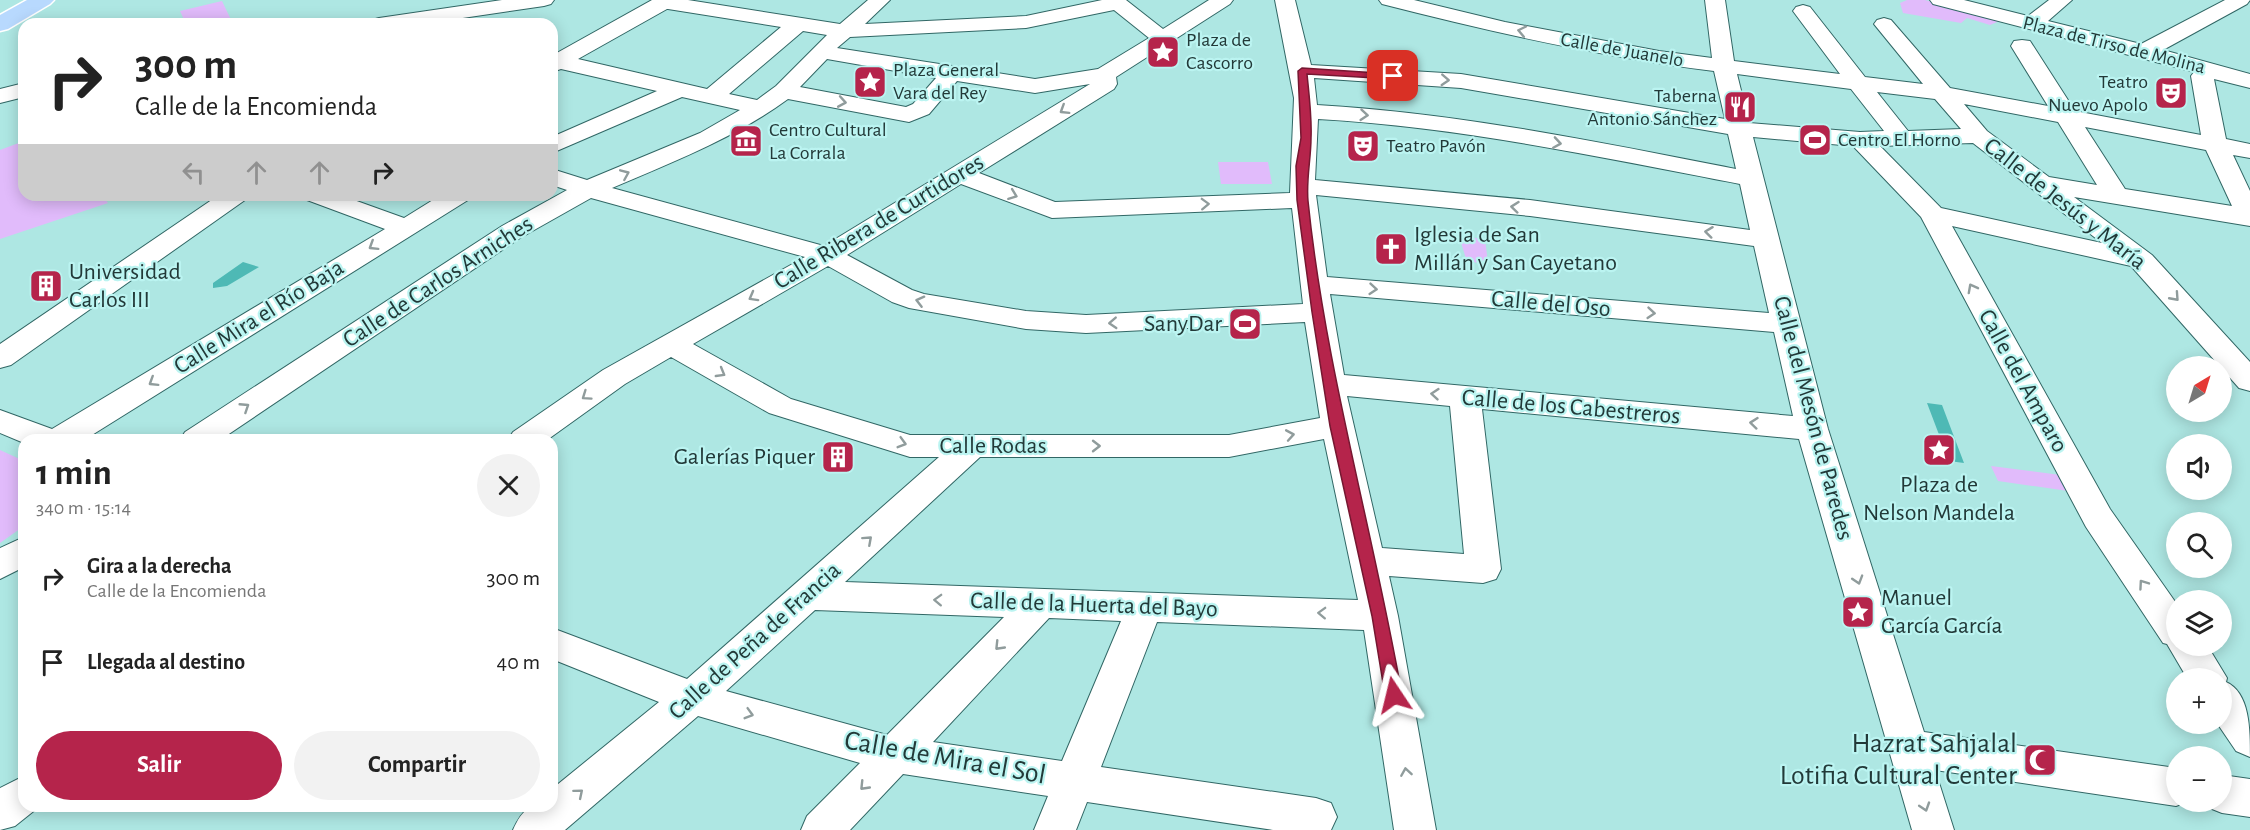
<!DOCTYPE html>
<html lang="es">
<head>
<meta charset="utf-8">
<style>
	body { margin:0; font-family:"Alegreya Sans",sans-serif; background:#f2f2f2; color:#222; height:100vh; display:flex; flex-direction:column; font-size:22px; white-space:nowrap }
	* { box-sizing:border-box; margin:0 }
	p { font-size:20px; color:#767676 }
	.icon { flex:none; width:33px; height:33px; fill:none; stroke:currentColor; stroke-width:2; stroke-linecap:round; stroke-linejoin:round }
	.map { position:relative; flex:1; overflow:hidden }
	.drawer { position:absolute; left:18px; top:434px; width:540px; height:378px; display:flex; flex-direction:column; background:#fff; border-radius:18px; box-shadow:0 3px 15px #0003 }
	.drawer>* { flex:none }
	.banner { position:absolute; left:18px; top:18px; width:540px; height:183px; border-radius:18px; box-shadow:0 3px 15px #0003; background:#fff; color:#222; overflow:hidden }
	.needle { width:39px; rotate:38deg }
	.fabs { position:absolute; left:2166px; top:356px; display:grid; gap:12px }
	.fabs a { display:grid; place-items:center; width:66px; height:66px; border-radius:50%; background:#fff; box-shadow:0 3px 15px #0003; font-size:30px }
	.pin { position:absolute; display:grid; place-items:center; width:51px; height:51px; color:#fff; margin:-26px; border-radius:12px; box-shadow:0 3px 9px #0006 }
	.me { position:absolute; width:66px; margin:-33px; rotate:350deg; stroke-linejoin:round; filter:drop-shadow(0 0 4px #0008) }
	.turn { display:flex; align-items:center; gap:21px; height:126px; padding:0 18px; font-size:27px }
	.turn .icon { width:78px; height:78px; stroke-width:2.5 }
	.turn b { display:block; font-size:42px; line-height:51px }
	.lanes { display:flex; align-items:center; height:57px; padding:0 18px; background:#0003; justify-content:center; gap:30px; direction:ltr }
	.lanes .off { opacity:.35 }
	.round { display:grid; place-items:center; flex:none; width:63px; height:63px; border-radius:32px; background:#f2f2f2 }
	.headline { display:flex; align-items:center; justify-content:space-between; height:102px; padding:0 18px }
	h1 { font-size:36px; font-weight:700; line-height:45px }
	.primary-button { display:flex; gap:12px; margin-top:auto; padding:12px 18px }
	.primary-button a { flex:1; height:69px; border-radius:36px; background:#b5244b; color:#fff; font-size:24px; font-weight:700; line-height:69px; text-align:center }
	.primary-button a+a { background:#f2f2f2; color:#222 }
	ul { padding:0; list-style:none }
	li { display:flex; align-items:center; gap:18px; height:84px; padding:0 18px }
	li div { flex:1 }
	li b { display:block; font-size:22px }
	li em { font-style:normal }
	.map>svg:first-child { display:block }
</style>
</head>
<body>
<div class="map">
<svg width="2250" height="830" viewBox="0 0 2250 830">
	<rect width="100%" height="100%" fill="#aee7e3"/>
	<path fill="#e1bbfb" d="M1907 0H1925L2002 20 1990 25 1967 18 1961 23 1903 13 1900 3Z
		M222 1 233 24H186L180 11Z
		M24 141V195H102L108 203 0 239V150Z
		M1218 162H1268L1272 184H1221Z
		M1459 236 1485 239 1488 263 1467 262Z
		M0 450 24 461V526L0 543Z
		M1991 466 2068 476 2075 492 1998 481Z"/>
	<path fill="#4eb9b5" d="M243 262 259 267 227 286 213 288V283Z
		M1927 403 1942 405 1964 463 1949 461Z"/>
	<g fill="none" stroke-linecap="round" stroke-linejoin="round">
		<defs>
			<path id="minor" d="M502 0H554L551 4 544 6 422 24H369L372 20 379 18Z
				M652 0H688L840 24 868 0H890L865 24 1026 16 1102 0H1126L1163 29 1209 0H1233L1230 4 1116 77 1117 84 1114 89 979 173 1055 202 1290 193 1294 98 1275 0H1295L1311 65 1461 74 1725 119 1714 71C1602 57 1491 32 1382 4L1379 0H1414L1505 22 1659 51 1712 58 1705 0H1725L1734 61 1840 74 1793 11 1796 7 1803 5 1810 7 1865 77 1923 84 1874 24 1877 20 1884 18 1891 20 1950 88 2048 106 2011 46 2014 41 2022 40 2030 41 2075 111 2201 135 2191 76 2194 72 1933 4 1930 0H1964L2028 16 2049 0H2072L2048 21 2141 44 2225 0H2250L2247 4 2163 50 2250 74V88L2214 79 2226 139 2250 144V158L2233 155 2250 191V226L2074 197 2152 255 2250 362V391L2239 388 2131 266 1952 226 2110 509 2176 603V645H2207L2227 678 2226 682C2250 693 2250 729 2250 757L2236 751 2217 723H2222V678H2187L2167 644 2163 643 2086 527 1921 217 1853 146 1753 137 1828 429 1924 732 2176 768V801H2189L2176 806 1935 770 1954 830H1912L1799 439 1482 409 1501 569 1496 579 1483 583 1389 576 1398 616 1436 830H1394L1364 630 1157 622 1101 767 1316 798 1331 803 1337 817 1331 830H1273L1087 802 1076 830H1034L1048 796 903 774 850 830H801L807 816 860 763 698 716 565 830H513C523 808 528 806 552 806V789L659 702 552 659V628L687 679 939 457H910L769 413 671 357 625 384 547 440H508L513 432 603 370 805 257 591 198 520 238 220 440H180L185 432 502 226 567 190 552 185V169L587 180 700 133 740 110 682 97 552 153V137L657 91 561 69 552 72V53L555 54ZM667 9H668L781 27 707 89 578 59ZM1114 10 1149 38 1098 69 1035 79 837 48 850 37 1026 28ZM803 31 827 35 776 86 757 100 729 94ZM827 59 936 78 913 104 906 107 800 87ZM1737 74 1851 89 1884 131 1860 132 1749 123ZM1314 78 1461 88 1728 134 1736 169C1598 142 1458 113 1317 105ZM957 81 1035 93 1090 84 824 246 612 188C673 162 735 138 788 99L909 122 929 114ZM1877 92 1935 99 1961 129 1908 131ZM1964 104 2058 122 2097 185 2049 177 1987 131ZM1318 119C1460 127 1600 157 1740 184L1750 230 1530 200 1315 180ZM2085 127 2206 150 2232 206 2125 189ZM1973 143 2102 243 1941 208 1880 146ZM961 184 1052 218 1292 208 1303 304 1086 315 1026 311 924 294 912 290 847 255ZM1316 195 1530 216 1754 246 1769 313 1327 277ZM828 266 892 302 909 308 1026 329 1086 333 1305 322 1320 418 1229 435H910L791 399 693 344ZM1330 294 1774 332 1793 416 1344 375ZM1347 396 1450 406 1464 554 1382 548ZM1324 439 1358 600 845 582 980 457H1229ZM815 610 1004 617 887 735 726 691ZM1049 618 1121 621 1062 761 933 742Z
				M24 83V97L0 103V89Z
				M219 195H249L245 200 11 365 0 368V344Z
				M303 195H340L404 218 441 195H472L468 200 84 440H24V443L0 433V410L52 429 385 229 307 200Z
				M24 537V567L0 579V548Z
				M2222 775 2250 779V817L2222 813 2207 807 2204 801H2222Z
				M24 776V806H40L15 826 0 830V788Z"/>
			<path id="major" d="M27 0H54L50 4 8 29 0 31V15Z"/>
		</defs>
		<use href="#minor" stroke="#316765" stroke-width="2"/>
		<use href="#major" stroke="#fff" stroke-width="3"/>
		<use href="#minor" fill="#fff" fill-rule="evenodd"/>
		<use href="#major" fill="#b8d9fe" fill-rule="evenodd"/>
	</g>
	<defs><path id="oneway-chevron" d="M-2-3.5L2.5 0L-2 3.5" fill="none" stroke-width="1.6" stroke-linecap="round" stroke-linejoin="round" transform="scale(1.5)"/></defs>
	<g stroke="#909c9c">
		<use href="#oneway-chevron" transform="translate(1522 31) rotate(-168)"/>
		<use href="#oneway-chevron" transform="translate(1445 80) rotate(3)"/>
		<use href="#oneway-chevron" transform="translate(842 102) rotate(10)"/>
		<use href="#oneway-chevron" transform="translate(1064 110) rotate(148)"/>
		<use href="#oneway-chevron" transform="translate(1364 115) rotate(5)"/>
		<use href="#oneway-chevron" transform="translate(1557 143) rotate(9)"/>
		<use href="#oneway-chevron" transform="translate(625 174) rotate(-23)"/>
		<use href="#oneway-chevron" transform="translate(1013 195) rotate(21)"/>
		<use href="#oneway-chevron" transform="translate(1205 204) rotate(-2)"/>
		<use href="#oneway-chevron" transform="translate(1515 207) rotate(-174)"/>
		<use href="#oneway-chevron" transform="translate(1709 232) rotate(-173)"/>
		<use href="#oneway-chevron" transform="translate(373 246) rotate(148)"/>
		<use href="#oneway-chevron" transform="translate(1972 288) rotate(-118)"/>
		<use href="#oneway-chevron" transform="translate(1373 289) rotate(5)"/>
		<use href="#oneway-chevron" transform="translate(753 297) rotate(151)"/>
		<use href="#oneway-chevron" transform="translate(2175 297) rotate(48)"/>
		<use href="#oneway-chevron" transform="translate(920 301) rotate(-166)"/>
		<use href="#oneway-chevron" transform="translate(1651 313) rotate(5)"/>
		<use href="#oneway-chevron" transform="translate(1113 323) rotate(177)"/>
		<use href="#oneway-chevron" transform="translate(721 373) rotate(30)"/>
		<use href="#oneway-chevron" transform="translate(153 382) rotate(148)"/>
		<use href="#oneway-chevron" transform="translate(1435 394) rotate(-175)"/>
		<use href="#oneway-chevron" transform="translate(586 396) rotate(145)"/>
		<use href="#oneway-chevron" transform="translate(245 407) rotate(-33)"/>
		<use href="#oneway-chevron" transform="translate(1754 423) rotate(-174)"/>
		<use href="#oneway-chevron" transform="translate(1290 435) rotate(-10)"/>
		<use href="#oneway-chevron" transform="translate(902 443) rotate(16)"/>
		<use href="#oneway-chevron" transform="translate(1096 446)"/>
		<use href="#oneway-chevron" transform="translate(868 540) rotate(-42)"/>
		<use href="#oneway-chevron" transform="translate(1858 580) rotate(73)"/>
		<use href="#oneway-chevron" transform="translate(2143 584) rotate(-125)"/>
		<use href="#oneway-chevron" transform="translate(938 600) rotate(-178)"/>
		<use href="#oneway-chevron" transform="translate(1322 613) rotate(-178)"/>
		<use href="#oneway-chevron" transform="translate(999 646) rotate(134)"/>
		<use href="#oneway-chevron" transform="translate(749 714) rotate(16)"/>
		<use href="#oneway-chevron" transform="translate(1406 772) rotate(-99)"/>
		<use href="#oneway-chevron" transform="translate(864 786) rotate(134)"/>
		<use href="#oneway-chevron" transform="translate(579 793) rotate(-40)"/>
		<use href="#oneway-chevron" transform="translate(1925 807) rotate(72)"/>
	</g>
	<path fill="#b5244b" stroke="#761731" stroke-width="1.5" d="M1302 68 1393 74 1398 76 1393 79 1307 74C1309 95 1312 117 1311 138 1311 159 1306 179 1308 201 1325 368 1373 530 1402 695L1400 700 1394 702 1388 700 1385 695 1372 616 1330 426 1312 312 1297 200 1296 166 1301 138 1298 71Z"/>
	<defs>
		<symbol id="sight-square" viewBox="-11 -11 22 22"><rect x="-9" y="-9" width="18" height="18" rx="4" fill="#b5244b" stroke="#bbf4f1"/><path d="M0-6L1.8-2.2L6-1.7L2.9 1.2L3.7 5.4L0 3.3L-3.7 5.4L-2.9 1.2L-6-1.7L-1.8-2.2Z" fill="#fff"/></symbol>
		<symbol id="theatre-square" viewBox="-11 -11 22 22"><rect x="-9" y="-9" width="18" height="18" rx="4" fill="#b5244b" stroke="#bbf4f1"/><path d="M-5-5.5Q0-4 5-5.5V0Q5 5 0 6Q-5 5-5 0ZM-3.3-2.5H-1v1.5H-3.3ZM1-2.5H3.3v1.5H1ZM-2.8 1Q0 5.5 2.8 1Z" fill="#fff"/></symbol>
		<symbol id="restaurant-square" viewBox="-11 -11 22 22"><rect x="-9" y="-9" width="18" height="18" rx="4" fill="#b5244b" stroke="#bbf4f1"/><path d="M-5-6h1v4h1v-4h1v4h1v-4h1v5L-1.5 .5V6h-2V.5L-5-1ZM5-6V6H3V1.5H1.5Q1.5-4 5-6Z" fill="#fff"/></symbol>
		<symbol id="stadium-square" viewBox="-11 -11 22 22"><rect x="-9" y="-9" width="18" height="18" rx="4" fill="#b5244b" stroke="#bbf4f1"/><path d="M0-5a6.5 5 0 1 0 0 10a6.5 5 0 1 0 0-10ZM-3.5-1.8h7v3.6h-7Z" fill="#fff"/></symbol>
		<symbol id="museum-square" viewBox="-11 -11 22 22"><rect x="-9" y="-9" width="18" height="18" rx="4" fill="#b5244b" stroke="#bbf4f1"/><path d="M0-6L6-3V-2H-6V-3ZM-5-1h2V3h-2ZM-1-1h2V3h-2ZM3-1h2V3H3ZM-6 4H6V6H-6Z" fill="#fff"/></symbol>
		<symbol id="church-square" viewBox="-11 -11 22 22"><rect x="-9" y="-9" width="18" height="18" rx="4" fill="#b5244b" stroke="#bbf4f1"/><path d="M-1.2-6h2.4v3.5h3.3v2.4h-3.3V6h-2.4V-.1h-3.3v-2.4h3.3Z" fill="#fff"/></symbol>
		<symbol id="building-square" viewBox="-11 -11 22 22"><rect x="-9" y="-9" width="18" height="18" rx="4" fill="#b5244b" stroke="#bbf4f1"/><path d="M-4-6H4V6H1V3H-1V6H-4ZM-2.5-4.3h1.7v1.8h-1.7ZM.8-4.3h1.7v1.8H.8ZM-2.5-1h1.7V.8h-1.7ZM.8-1h1.7V.8H.8Z" fill="#fff"/></symbol>
		<symbol id="mosque-square" viewBox="-11 -11 22 22"><rect x="-9" y="-9" width="18" height="18" rx="4" fill="#b5244b" stroke="#bbf4f1"/><path d="M3.5-4.9A6 6 0 1 0 3.5 4.9A5 5 0 1 1 3.5-4.9Z" fill="#fff"/></symbol>
	</defs>
	<g fill-rule="evenodd">
		<use href="#sight-square" x="1144" y="33" width="38" height="38"/>
		<use href="#sight-square" x="851" y="63" width="38" height="38"/>
		<use href="#theatre-square" x="2152" y="74" width="38" height="38"/>
		<use href="#restaurant-square" x="1721" y="88" width="38" height="38"/>
		<use href="#stadium-square" x="1796" y="121" width="38" height="38"/>
		<use href="#museum-square" x="727" y="122" width="38" height="38"/>
		<use href="#theatre-square" x="1344" y="127" width="38" height="38"/>
		<use href="#church-square" x="1372" y="230" width="38" height="38"/>
		<use href="#building-square" x="27" y="267" width="38" height="38"/>
		<use href="#stadium-square" x="1226" y="305" width="38" height="38"/>
		<use href="#sight-square" x="1920" y="431" width="38" height="38"/>
		<use href="#building-square" x="819" y="438" width="38" height="38"/>
		<use href="#sight-square" x="1839" y="593" width="38" height="38"/>
		<use href="#mosque-square" x="2021" y="741" width="38" height="38"/>
	</g>
	<g text-anchor="middle" dominant-baseline="central" stroke-width="4.5" stroke-linejoin="round" paint-order="stroke">
		<g font-size="20" fill="#223938" stroke="#bbf4f1" text-anchor="start">
			<text x="1186" y="40">Plaza de<tspan x="1186" dy="23">Cascorro</tspan></text>
			<text x="893" y="70">Plaza General<tspan x="893" dy="23">Vara del Rey</tspan></text>
			<text x="2148" y="82" text-anchor="end">Teatro<tspan x="2148" dy="23">Nuevo Apolo</tspan></text>
			<text x="1717" y="96" text-anchor="end">Taberna<tspan x="1717" dy="23">Antonio Sánchez</tspan></text>
			<text x="769" y="130">Centro Cultural<tspan x="769" dy="23">La Corrala</tspan></text>
			<text x="1838" y="140">Centro El Horno</text>
			<text x="1386" y="146">Teatro Pavón</text>
		</g>
		<g font-size="20" fill="#223938" stroke="#bbf4f1">
			<text transform="translate(2114 45) rotate(14)">Plaza de Tirso de Molina</text>
			<text transform="translate(1622 50) rotate(10)">Calle de Juanelo</text>
		</g>
		<g font-size="24" fill="#223938" stroke="#bbf4f1">
			<text transform="translate(2065 204) rotate(38)">Calle de Jesús y María</text>
			<text transform="translate(879 222) rotate(-31)">Calle Ribera de Curtidores</text>
			<text transform="translate(438 282) rotate(-33)">Calle de Carlos Arniches</text>
			<text transform="translate(1551 304) rotate(5)">Calle del Oso</text>
			<text transform="translate(259 317) rotate(-32)">Calle Mira el Río Baja</text>
			<text transform="translate(2023 381) rotate(61)">Calle del Amparo</text>
			<text transform="translate(1571 407) rotate(5)">Calle de los Cabestreros</text>
			<text transform="translate(1813 418) rotate(75)">Calle del Mesón de Paredes</text>
			<text x="993" y="446">Calle Rodas</text>
			<text transform="translate(1094 605) rotate(2)">Calle de la Huerta del Bayo</text>
			<text transform="translate(755 641) rotate(-42)">Calle de Peña de Francia</text>
		</g>
		<g font-size="24" fill="#223938" stroke="#bbf4f1" text-anchor="start">
			<text x="1414" y="235">Iglesia de San<tspan x="1414" dy="28">Millán y San Cayetano</tspan></text>
			<text x="69" y="272">Universidad<tspan x="69" dy="28">Carlos III</tspan></text>
			<text x="1222" y="324" text-anchor="end">SanyDar</text>
			<text x="815" y="457" text-anchor="end">Galerías Piquer</text>
			<text x="1939" y="485" text-anchor="middle">Plaza de<tspan x="1939" dy="28">Nelson Mandela</tspan></text>
			<text x="1881" y="598">Manuel<tspan x="1881" dy="28">García García</tspan></text>
		</g>
		<g font-size="28" fill="#223938" stroke="#bbf4f1" text-anchor="end">
			<text x="2017" y="744">Hazrat Sahjalal<tspan x="2017" dy="32">Lotifia Cultural Center</tspan></text>
		</g>
		<g font-size="28" fill="#223938" stroke="#bbf4f1">
			<text transform="translate(945 758) rotate(10)">Calle de Mira el Sol</text>
		</g>
	</g>
</svg>
<div class="fabs">
<a><svg class="needle" viewBox="-14 -14 28 28"><path d="M0-13l5 13h-10z" fill="#e53935"/><path d="M0 13l5-13h-10z" fill="#767676"/></svg></a>
<a><svg class="icon" aria-label="sound" viewBox="0 0 24 24"><path d="M4 9h4l5-4v14l-5-4H4zM17 9q2 3 0 6"/></svg></a>
<a><svg class="icon" aria-label="search" viewBox="0 0 24 24"><circle cx="10" cy="10" r="6"/><path d="M15 15l6 6"/></svg></a>
<a><svg class="icon" aria-label="layers" viewBox="0 0 24 24"><path d="M12 4l9 5-9 5-9-5zM3 14l9 5 9-5"/></svg></a>
<a>+</a>
<a>−</a>
</div>
<div class="pin" style="left:1393px;top:76px;background:#d93025"><svg class="icon" aria-label="arrive" viewBox="0 0 24 24"><path d="M6 21V4h12l-3 4 3 4H6"/></svg></div>
<svg class="me" style="left:1394px;top:695px" viewBox="-20 -20 40 40"><path d="M0-17L14 15 0 8-14 15z" fill="#b5244b" stroke="#fff" stroke-width="4"/></svg>
<div class="banner">
<div class="turn"><svg class="icon" aria-label="right" viewBox="0 0 24 24"><path d="M7 20v-9h11M14 6l5 5-5 5"/></svg><div><b>300 m</b>Calle de la Encomienda</div></div>
<div class="lanes"><svg class="icon off" aria-label="left" viewBox="0 0 24 24"><path d="M17 20v-9H6M10 6l-5 5 5 5"/></svg><svg class="icon off" aria-label="ahead" viewBox="0 0 24 24"><path d="M12 20V5M6 11l6-6 6 6"/></svg><svg class="icon off" aria-label="ahead" viewBox="0 0 24 24"><path d="M12 20V5M6 11l6-6 6 6"/></svg><svg class="icon" aria-label="right" viewBox="0 0 24 24"><path d="M7 20v-9h11M14 6l5 5-5 5"/></svg></div>
</div>
<section class="drawer">
<div class="headline"><div><h1>1 min</h1><p>340 m · 15:14</p></div><a class="round"><svg class="icon" aria-label="close" viewBox="0 0 24 24"><path d="M6 6l12 12M18 6L6 18"/></svg></a></div>
<ul>
<li><svg class="icon" aria-label="right" viewBox="0 0 24 24"><path d="M7 20v-9h11M14 6l5 5-5 5"/></svg><div><b>Gira a la derecha</b><p>Calle de la Encomienda</p></div><em>300 m</em></li>
<li><svg class="icon" aria-label="arrive" viewBox="0 0 24 24"><path d="M6 21V4h12l-3 4 3 4H6"/></svg><div><b>Llegada al destino</b></div><em>40 m</em></li>
</ul>
<div class="primary-button"><a>Salir</a><a>Compartir</a></div>
</section>
</div>
</body>
</html>
